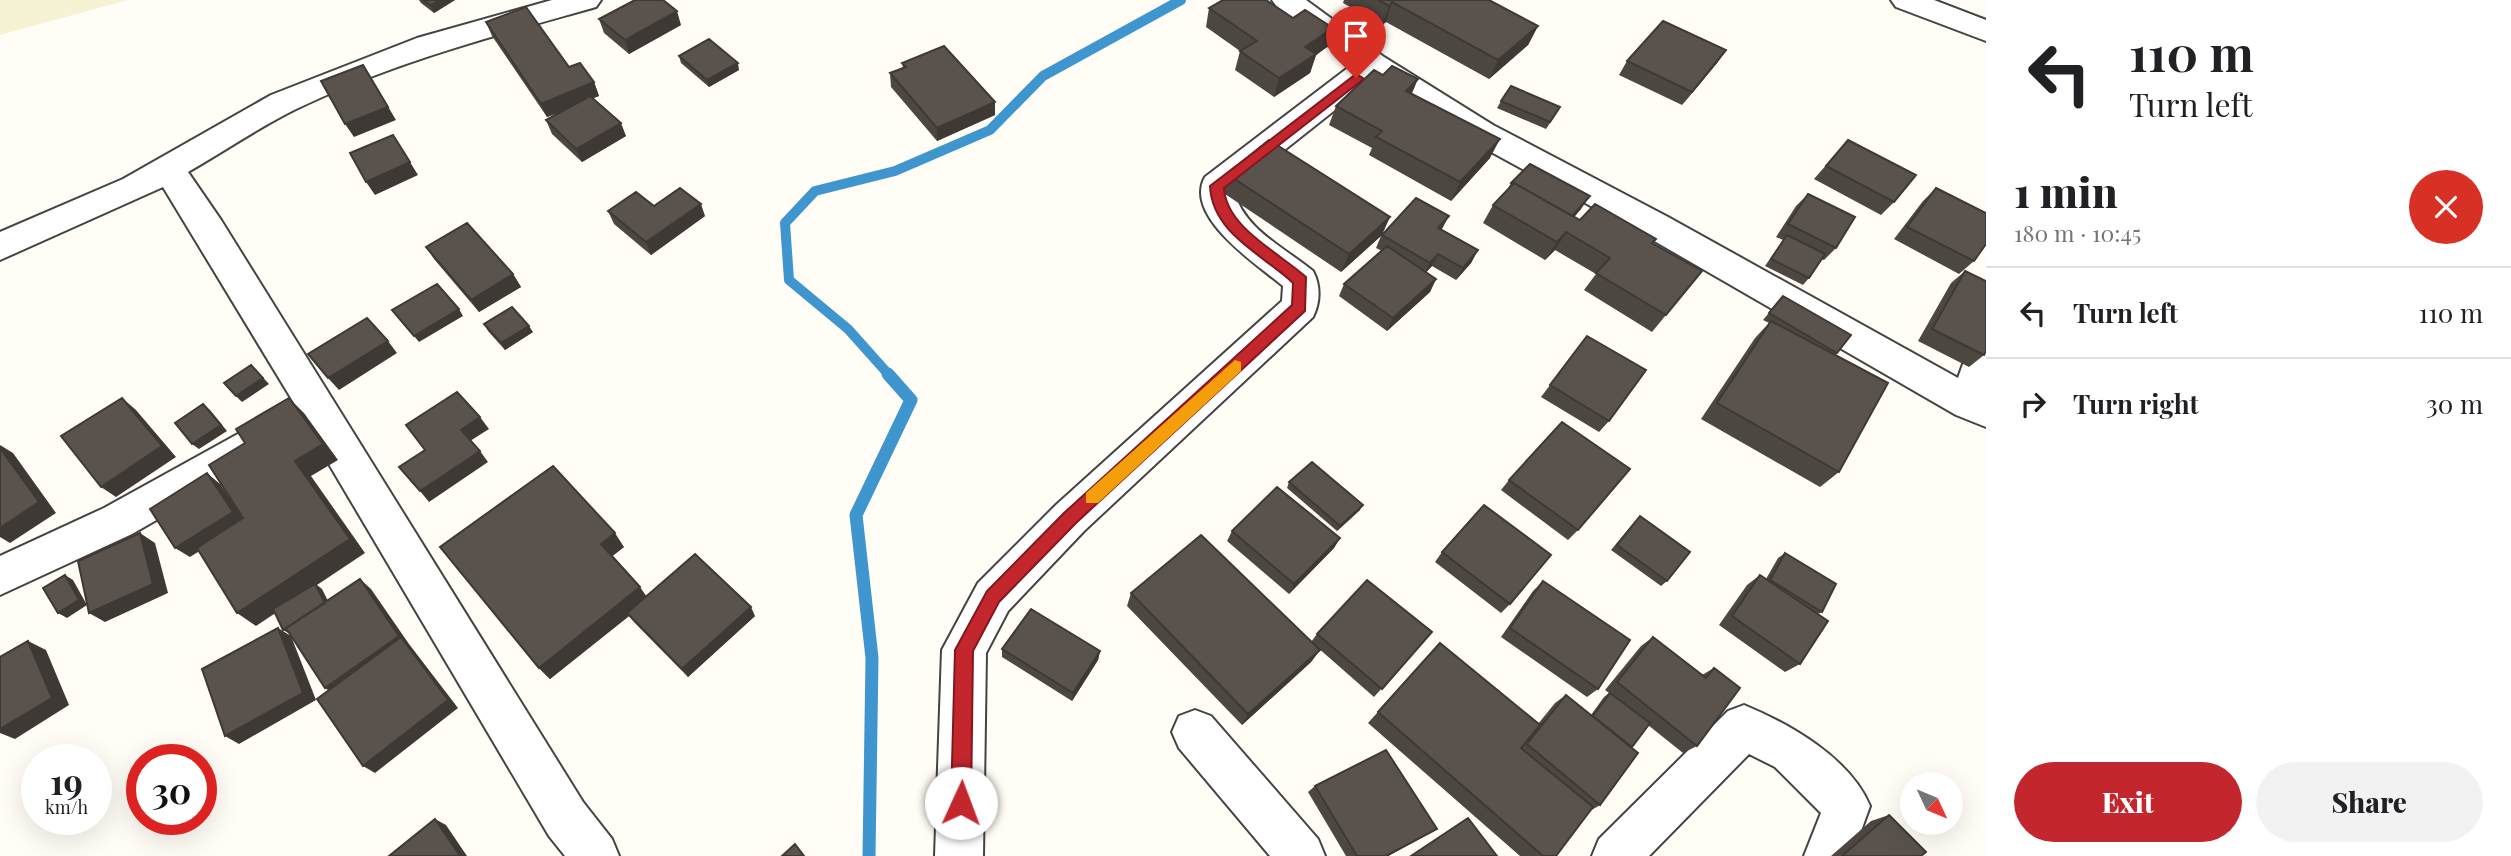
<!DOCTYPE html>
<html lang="en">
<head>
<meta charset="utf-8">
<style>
	body { margin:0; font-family:"Playfair Display",serif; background:#f2f2f2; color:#202124; height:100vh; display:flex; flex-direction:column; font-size:26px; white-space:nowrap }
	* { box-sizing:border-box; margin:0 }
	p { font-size:23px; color:#757577 }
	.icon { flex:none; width:38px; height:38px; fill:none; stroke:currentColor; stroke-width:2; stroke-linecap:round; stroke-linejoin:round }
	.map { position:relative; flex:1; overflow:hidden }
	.panel { display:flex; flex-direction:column; background:#fff; width:525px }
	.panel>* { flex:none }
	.guide { background:#fff; color:#202124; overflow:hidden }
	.needle { width:46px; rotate:134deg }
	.fabs { position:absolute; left:1900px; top:772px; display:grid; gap:14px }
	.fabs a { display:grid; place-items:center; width:63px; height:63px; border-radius:50%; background:#fff; box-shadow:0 7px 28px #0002; font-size:35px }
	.speed { position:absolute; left:21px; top:744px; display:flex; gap:14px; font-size:35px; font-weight:700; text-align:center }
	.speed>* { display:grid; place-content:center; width:91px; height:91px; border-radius:50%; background:#fff; box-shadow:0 7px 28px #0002; line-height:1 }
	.speed small { font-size:18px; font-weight:400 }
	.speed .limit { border:10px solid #d22; background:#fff; color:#111 }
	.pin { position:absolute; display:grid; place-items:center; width:60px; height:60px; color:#fff; margin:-72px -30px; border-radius:50% 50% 50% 0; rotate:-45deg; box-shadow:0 0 7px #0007 }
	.pin .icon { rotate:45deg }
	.me { position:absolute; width:77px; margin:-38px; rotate:2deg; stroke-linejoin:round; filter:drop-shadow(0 0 5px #0008) }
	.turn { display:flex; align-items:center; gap:24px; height:147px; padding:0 28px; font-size:32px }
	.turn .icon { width:91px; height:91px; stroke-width:2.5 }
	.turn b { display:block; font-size:49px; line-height:60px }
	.round { display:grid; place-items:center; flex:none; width:74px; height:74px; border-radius:37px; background:#f2f2f2 }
	.headline { display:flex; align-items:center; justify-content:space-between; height:119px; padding:0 28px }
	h1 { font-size:42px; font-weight:800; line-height:52px }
	.primary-button { display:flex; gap:14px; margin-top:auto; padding:14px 28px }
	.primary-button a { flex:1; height:80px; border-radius:42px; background:#c4262e; color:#fff; font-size:28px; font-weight:800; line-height:80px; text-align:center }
	.primary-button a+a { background:#f2f2f2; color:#202124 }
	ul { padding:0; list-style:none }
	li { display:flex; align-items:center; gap:21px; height:91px; padding:0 28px; border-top:2px solid #e0e0e0 }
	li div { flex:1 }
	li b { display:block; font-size:26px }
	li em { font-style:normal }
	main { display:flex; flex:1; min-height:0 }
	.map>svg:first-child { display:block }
</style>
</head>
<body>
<main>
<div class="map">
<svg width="1986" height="856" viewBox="0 0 1986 856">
	<rect width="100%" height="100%" fill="#fffdf5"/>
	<path fill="#f6f3d4" d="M0 0H128L0 35Z"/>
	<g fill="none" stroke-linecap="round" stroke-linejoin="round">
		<path stroke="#3f96cf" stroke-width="10" d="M890 376 848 329 789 280 785 223 815 191 895 171 990 130 1043 76 1181 0"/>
		<path stroke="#3f96cf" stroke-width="13" d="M869 856 872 658 856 515 911 400 888 374"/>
		<defs>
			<path id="street" d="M552 0H601L596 7C494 36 390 63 294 110 258 128 223 152 188 172L221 220 583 802 612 839 619 856H565L549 836 310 432 132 534 0 595V556L104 508 294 403 163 187 0 260V232L123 179 271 95 417 38Z
				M1272 0H1306L1384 57 1493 125 1668 217 1958 378 1973 336 1986 331V427L1956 415 1644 235 1471 141 1374 79 1234 190C1242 228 1285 248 1313 271 1321 286 1320 303 1313 317L1084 531 1008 611 986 653 983 856H935L942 650 978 583 1056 505 1282 301 1283 286C1258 265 1183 217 1205 177L1353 64 1277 7Z
				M1891 0H1934L1986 20V41L1896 7Z
				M1744 705C1790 724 1850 758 1870 806L1852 856H1804L1821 813 1775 767 1749 754 1649 856H1592L1599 839 1728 711Z
				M1195 710 1211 716 1318 839 1325 856H1270L1179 748 1172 732 1179 716Z"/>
		</defs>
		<use href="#street" stroke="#444" stroke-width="4"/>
		<use href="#street" fill="#fff" fill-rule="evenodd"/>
	</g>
	<path fill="#4d4742" d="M419 0H455L434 13 421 3Z
		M1344 0H1489L1538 26 1528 45 1489 79 1386 22 1382 25 1343 3Z
		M1209 8 1293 18 1333 28 1327 47 1316 55 1310 73 1274 97 1235 70 1240 51 1206 27Z
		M599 19 681 25 629 54 604 33Z
		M486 22 569 67 594 82 599 96 593 98 626 136 582 162 552 134 546 120 564 111 547 117 492 36Z
		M1726 50 1717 63 1682 105 1619 75 1627 61Z
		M679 56 739 70 709 87 681 63Z
		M902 63 995 102V115L937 141 891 87 890 73 903 68Z
		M1412 94 1490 158 1451 201 1369 155 1372 148 1329 125 1336 106Z
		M1501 101 1556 114 1546 129 1497 108Z
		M1848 140 1894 202 1881 215 1814 179Z
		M1227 174 1382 234 1442 230 1478 250 1471 263 1456 280 1432 266 1426 272 1436 279 1430 292 1387 331 1339 296 1344 284 1382 251 1376 248 1381 236 1341 272 1222 192Z
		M1511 183 1581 209 1574 217 1580 220 1652 243 1702 271 1652 332 1584 290 1596 274 1555 250 1545 260 1483 223 1493 205 1507 190Z
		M1936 188 1974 261 1959 274 1894 239 1923 201Z
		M1808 194 1836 248 1824 260 1821 259 1809 278 1803 285 1765 266 1783 240 1776 237 1796 206Z
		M654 206 705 216 651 255 614 224 608 211Z
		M426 247 513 274 521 287 479 312 434 259Z
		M1965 271 1984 355 1969 367 1918 341 1951 283Z
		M1783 296 1837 353 1836 355 1839 472 1820 487 1701 419 1755 338 1769 323 1763 320Z
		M484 324 533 332 505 350 488 331Z
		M1587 336 1609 421 1599 432 1541 397Z
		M1509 480 1578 530 1568 540 1501 490Z
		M1289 482 1360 510 1337 531 1287 488Z
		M1640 516 1667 581 1661 586 1611 550 1635 521Z
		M1232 531 1340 538 1334 548 1289 594 1227 541Z
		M440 547H624L612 556 646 596 755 616 688 677 634 622 629 616 550 679 539 668Z
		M1442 552 1510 604 1501 613 1435 562Z
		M1785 553 1822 612 1818 614 1800 664 1785 672 1719 625 1747 585 1760 575 1766 579 1778 558Z
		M1543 581 1598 689 1587 697 1501 637 1533 591Z
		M1131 593 1311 642 1317 634 1432 632 1374 697 1317 647 1320 650 1311 662 1242 725 1127 606Z
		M1653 637 1702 675 1714 668 1697 746 1683 753 1648 725 1632 747 1600 805 1590 811 1556 856H1520L1368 723 1429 655 1538 724 1555 703 1566 695 1591 715 1604 697 1609 693 1605 690 1641 646Z
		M1002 649 1100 651 1098 660 1072 701 1002 657Z
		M1315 786 1437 829 1388 856H1346L1308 792Z
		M1889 815 1921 856H1831L1871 821Z"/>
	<path fill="#3f3936" d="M440 0H455L434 13 431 5Z
		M1392 2 1386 22 1382 25 1389 6Z
		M677 11 681 25 629 54 625 40Z
		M1538 26 1528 45 1489 79 1498 60Z
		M1333 28 1327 47 1316 55 1310 73 1274 97 1279 78 1305 47Z
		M1726 50 1717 63 1682 105 1692 92Z
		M738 63 739 70 709 87 707 80Z
		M371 78 396 120 354 137 345 124Z
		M1418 79 1410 98 1406 91Z
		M594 82 599 96 547 117 541 104Z
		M995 102V115L937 141V128Z
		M621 123 626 136 582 162 576 149Z
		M1500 139 1490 158 1451 201 1460 182Z
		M410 162 418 175 375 195 366 182Z
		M1590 196 1581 209 1563 230 1572 217Z
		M701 204 705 216 651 255 646 242Z
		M1449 216 1442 229 1432 240 1438 228Z
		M1390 217 1382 235 1341 272 1349 254Z
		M1566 232 1555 250 1545 260 1557 242Z
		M1478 250 1471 263 1456 280 1463 268Z
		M1438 254 1432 266 1423 276 1430 263Z
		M513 274 521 287 479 312 471 300Z
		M1436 279 1430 292 1387 331 1393 318Z
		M459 309 463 316 419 342 414 336Z
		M529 326 533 332 505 350 501 343Z
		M388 341 397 353 339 390 328 378Z
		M251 365 269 384 242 402 236 396Z
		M122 398 136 410 176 457 116 497 101 487Z
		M289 398 304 413 338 460 311 476 365 553 317 585 322 589 332 609 290 634 283 630 316 586 256 626 237 613 295 461Z
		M203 404 210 410 227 431 199 449 192 444Z
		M480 417 489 429 470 441 461 430Z
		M0 445 13 453 56 513 10 543 0 537Z
		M480 451 488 462 429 502 420 491Z
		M207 473 220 484 246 522 190 557 175 548Z
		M1363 505 1360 510 1337 531 1340 526Z
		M140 533 155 543 168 593 105 622 89 613Z
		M615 533 624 547 610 558 601 544Z
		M1340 538 1334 548 1289 594 1294 584Z
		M65 575 73 580 87 605 67 618 58 613Z
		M360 579 371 589 409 644 458 708 375 773 363 766 337 696 325 688Z
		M640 587 649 600 627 613 629 616 550 679 539 668Z
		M751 607 755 616 688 677 682 669Z
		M278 628 291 636 316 700 239 744 225 736Z
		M28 641 46 650 69 705 15 739 0 733V729Z
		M1320 650 1311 662 1242 725 1248 714Z
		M1100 651 1098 660 1072 701 1073 693Z
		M435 819 446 825 467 856H460Z
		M1437 829 1388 856H1386Z"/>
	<path fill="#5a524d" stroke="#3f3936" stroke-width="2" d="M423 0H440L431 5Z
		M635 0H663L677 11 625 40 599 19Z
		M1223 0H1266L1293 18 1305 10 1333 28 1305 47 1316 54 1279 78 1240 51 1257 41 1209 8Z
		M1378 0H1489L1538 26 1498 60 1392 2 1389 6Z
		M526 7 569 67 580 63 594 82 541 104 486 22Z
		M1663 21 1726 50 1692 92 1627 61Z
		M709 39 738 63 707 80 679 56Z
		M944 46 995 102 937 128 890 73 906 67 902 63Z
		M363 65 388 107 345 124 321 81Z
		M1392 66 1418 79 1406 91 1500 139 1460 182 1376 137 1382 131 1336 106 1374 70 1383 75Z
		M1511 86 1560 107 1550 122 1501 101Z
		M590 96 621 123 576 149 546 120Z
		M393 135 410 162 366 182 350 153Z
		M1269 140 1390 217 1349 254 1227 174Z
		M1848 140 1916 175 1894 202 1826 166Z
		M1530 164 1590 196 1572 216 1514 183 1513 184 1511 183Z
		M1514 183 1580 220 1595 204 1656 239 1652 243 1702 271 1666 315 1596 273 1610 258 1566 232 1557 242 1493 205Z
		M680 188 701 204 646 242 608 211 636 192 654 206Z
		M1936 188 1986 213V244L1974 261 1907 227Z
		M1808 194 1855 217 1836 248 1788 224Z
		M1416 198 1449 216 1438 228 1478 250 1463 268 1438 254 1430 263 1382 235Z
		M467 223 513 274 471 300 426 247Z
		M1787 235 1825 254 1809 278 1771 259Z
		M1387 246 1436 279 1393 318 1344 284Z
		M1965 271 1986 281V351L1984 355 1932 329Z
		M437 284 459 309 414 336 392 310Z
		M1783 296 1851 335 1837 353 1769 313Z
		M512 307 529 326 501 343 484 324Z
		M367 318 388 341 328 378 308 354Z
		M1771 321 1888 383 1839 472 1717 403Z
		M1587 336 1646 370 1609 421 1550 385Z
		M251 365 263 378 236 396 224 383Z
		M457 392 480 417 461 430 480 451 420 491 399 467 425 450 406 425Z
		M122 398 162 446 101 487 61 436Z
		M289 398 323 444 295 461 350 539 237 613 197 548 243 518 209 465 245 443 236 429Z
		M203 404 221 425 192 444 175 423Z
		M1562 422 1630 469 1578 530 1509 480Z
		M0 448 39 502 0 528Z
		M1312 462 1363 505 1340 526 1289 482Z
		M553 466 615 533 601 544 640 587 539 668 440 547Z
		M207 473 233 512 175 548 150 509Z
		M1277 487 1340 538 1294 584 1232 531Z
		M1484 505 1551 555 1510 604 1442 552Z
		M1640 516 1690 552 1667 581 1617 545Z
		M140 533 153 584 89 613 78 561Z
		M1201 535 1320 650 1248 714 1131 593Z
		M1785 553 1836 584 1822 612 1770 580Z
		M695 554 751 607 682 669 627 613Z
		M65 575 79 600 58 613 43 588Z
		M1760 575 1828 621 1800 664 1732 616Z
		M360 579 399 636 325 688 286 628Z
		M1367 580 1432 632 1382 689 1317 634Z
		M1543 581 1630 640 1598 689 1510 628Z
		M315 584 325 603 283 630 273 609Z
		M1031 609 1100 651 1073 693 1002 649Z
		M278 628 303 693 225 736 202 669Z
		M401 637 448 700 363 766 317 699Z
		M1653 637 1706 678 1714 668 1740 688 1697 746 1617 682Z
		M28 641 52 698 0 729V657Z
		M1440 643 1540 725 1521 748 1593 807 1556 856H1543L1378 712Z
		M1610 693 1650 723 1632 747 1593 716Z
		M1566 695 1638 753 1600 805 1527 744Z
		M1386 750 1437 829 1386 856H1357L1315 786Z
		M1889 815 1926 852 1921 856H1842Z
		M1468 818 1497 856H1411Z
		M435 819 460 856H389Z
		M795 844 804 856H782Z"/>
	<path fill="#c4262e" stroke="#7f191e" stroke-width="2" d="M1356 74 1363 78 1361 81 1224 188C1226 227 1278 252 1306 277L1305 311 1076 523 999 602 973 651 971 803 968 810 961 813 954 810 951 803 955 650 987 591 1064 513 1292 305 1293 283C1262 254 1212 233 1210 186Z"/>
	<path fill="#f59e0b" d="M1235 360 1241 362V371L1098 503H1086V493Z"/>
</svg>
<div class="fabs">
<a><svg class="needle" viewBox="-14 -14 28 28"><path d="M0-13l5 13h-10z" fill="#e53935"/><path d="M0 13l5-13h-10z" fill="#757577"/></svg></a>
</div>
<div class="speed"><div>19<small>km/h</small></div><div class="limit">30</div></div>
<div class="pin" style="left:1356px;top:78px;background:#d93025"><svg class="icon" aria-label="arrive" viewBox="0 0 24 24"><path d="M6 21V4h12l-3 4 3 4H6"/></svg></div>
<svg class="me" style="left:961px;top:803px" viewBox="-20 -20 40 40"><circle r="19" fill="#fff"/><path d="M0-13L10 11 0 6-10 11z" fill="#c4262e"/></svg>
</div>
<section class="panel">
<div class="guide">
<div class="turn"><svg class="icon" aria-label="left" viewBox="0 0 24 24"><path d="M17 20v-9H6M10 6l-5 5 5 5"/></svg><div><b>110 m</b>Turn left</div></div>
</div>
<div class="headline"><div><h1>1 min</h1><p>180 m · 10:45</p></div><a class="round" style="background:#d93025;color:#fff"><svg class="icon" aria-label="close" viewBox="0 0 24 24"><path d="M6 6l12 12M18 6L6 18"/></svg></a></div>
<ul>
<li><svg class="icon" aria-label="left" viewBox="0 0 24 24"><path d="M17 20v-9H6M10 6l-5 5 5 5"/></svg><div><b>Turn left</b></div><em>110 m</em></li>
<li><svg class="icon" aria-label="right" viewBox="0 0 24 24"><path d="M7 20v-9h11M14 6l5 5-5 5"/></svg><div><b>Turn right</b></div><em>30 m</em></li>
</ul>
<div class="primary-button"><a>Exit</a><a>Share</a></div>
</section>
</main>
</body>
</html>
